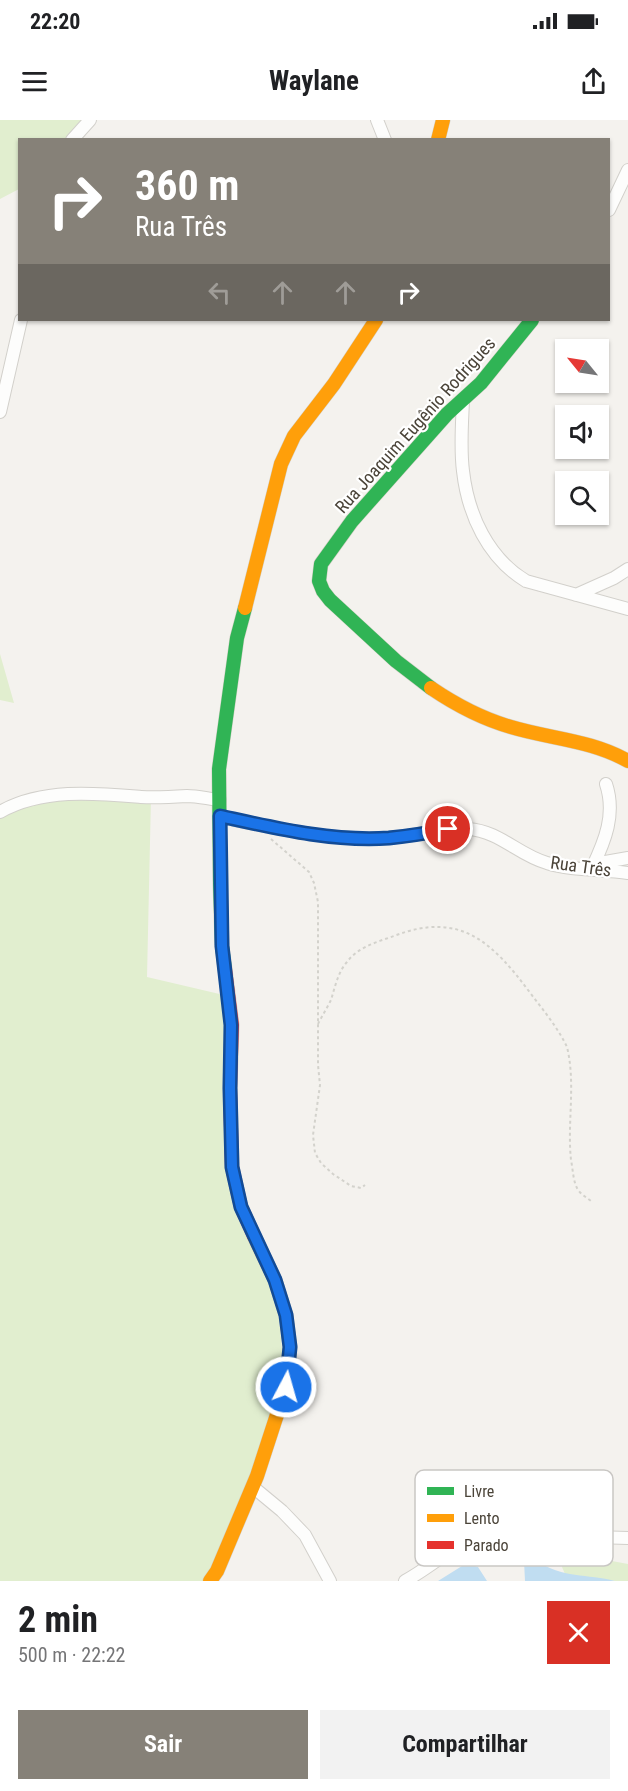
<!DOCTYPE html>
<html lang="pt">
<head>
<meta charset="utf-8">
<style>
	body { margin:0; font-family:"Roboto Condensed",sans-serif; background:#f2f2f2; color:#202124; height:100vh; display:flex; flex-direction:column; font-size:22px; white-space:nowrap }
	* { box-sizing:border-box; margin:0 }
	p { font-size:20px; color:#757577 }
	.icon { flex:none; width:33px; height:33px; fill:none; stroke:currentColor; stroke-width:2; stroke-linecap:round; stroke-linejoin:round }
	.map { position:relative; height:1461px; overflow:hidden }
	.details { display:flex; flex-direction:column; background:#fff; flex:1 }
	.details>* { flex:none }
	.top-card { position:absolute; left:18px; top:18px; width:592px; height:183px; border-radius:0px; box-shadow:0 2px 4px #0004; background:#868178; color:#fff; overflow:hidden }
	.needle { width:39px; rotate:300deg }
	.tools { position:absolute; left:555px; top:219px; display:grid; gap:12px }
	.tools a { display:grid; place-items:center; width:54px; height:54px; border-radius:0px; background:#fff; box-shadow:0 2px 4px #0004; font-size:30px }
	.pin { position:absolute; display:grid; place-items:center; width:51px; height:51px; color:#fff; margin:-26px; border:3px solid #fff; border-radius:50%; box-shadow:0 2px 6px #0007 }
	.me { position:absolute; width:66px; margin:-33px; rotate:6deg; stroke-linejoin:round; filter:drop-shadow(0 0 4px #0008) }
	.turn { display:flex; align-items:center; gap:21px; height:126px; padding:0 18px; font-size:27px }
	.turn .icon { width:78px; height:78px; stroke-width:2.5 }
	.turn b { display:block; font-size:42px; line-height:51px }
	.lanes { display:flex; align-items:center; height:57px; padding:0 18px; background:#0003; justify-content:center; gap:30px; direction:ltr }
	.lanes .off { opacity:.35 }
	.round { display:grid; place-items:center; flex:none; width:63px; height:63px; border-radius:0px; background:#f2f2f2 }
	.head { display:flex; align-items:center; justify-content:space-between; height:102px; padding:0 18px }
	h1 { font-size:36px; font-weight:700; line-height:45px }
	.cta { display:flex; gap:12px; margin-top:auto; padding:12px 18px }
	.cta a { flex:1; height:69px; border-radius:0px; background:#868178; color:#fff; font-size:24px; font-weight:700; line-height:69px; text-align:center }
	.cta a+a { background:#f2f2f2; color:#202124 }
	.status { display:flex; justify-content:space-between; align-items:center; height:42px; padding:0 30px; background:#fff; direction:ltr }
	.status svg { height:16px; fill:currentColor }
	header { display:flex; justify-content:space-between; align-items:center; height:78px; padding:0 18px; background:#fff; font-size:27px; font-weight:700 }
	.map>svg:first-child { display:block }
</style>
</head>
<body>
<div class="status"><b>22:20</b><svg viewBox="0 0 49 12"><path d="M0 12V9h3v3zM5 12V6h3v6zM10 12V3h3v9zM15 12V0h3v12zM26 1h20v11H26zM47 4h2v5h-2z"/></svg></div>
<header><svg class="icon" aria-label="menu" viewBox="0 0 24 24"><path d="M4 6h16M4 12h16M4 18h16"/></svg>Waylane<svg class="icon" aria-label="share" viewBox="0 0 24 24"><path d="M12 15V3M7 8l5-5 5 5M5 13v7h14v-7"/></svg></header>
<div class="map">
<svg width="628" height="1461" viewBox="0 0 628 1461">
	<rect width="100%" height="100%" fill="#f4f2ee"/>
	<path fill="#e1eecf" d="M0 0H88L72 19 20 20 19 69 0 79Z
		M0 534 14 583 0 580Z
		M151 677 147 857 228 876 232 1047 275 1160 286 1267 210 1461H0V694L28 681Z
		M585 1436 628 1444V1461H615L565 1454 562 1447 564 1439Z"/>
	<path fill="#c0ddf1" d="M524 1441H538C560 1458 589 1454 615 1461H525Z
		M472 1445 478 1447 487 1461H438L462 1446Z"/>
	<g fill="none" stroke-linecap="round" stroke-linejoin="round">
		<defs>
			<path id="street" d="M377 0 385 20
				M72 20 90 0
				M609 90 628 50
				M463 281C462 304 460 328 463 351 468 395 488 438 526 461L628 489
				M0 292 21 200
				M576 475 614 458 628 449
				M0 692C42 668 95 673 141 677 156 678 172 677 187 676 198 676 209 679 220 680
				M220 697C275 708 330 721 387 718 414 717 441 707 468 709 500 711 518 735 547 743 572 751 602 749 628 753
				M594 744 628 738
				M592 748C605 721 616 694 606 664
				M253 1367 282 1391 305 1415 330 1461
				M405 1461C429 1448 450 1428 476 1418L560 1416 628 1418"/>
			<path id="fast" d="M431 568 396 541 330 480 323 471 319 461 321 444 352 401 447 294 481 263 532 200
				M225 849 222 826 220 763 219 649 237 518 245 488"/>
			<path id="slow" d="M438 20 443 0
				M245 488 281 344 294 316 334 264 376 200
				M431 568C456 585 483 599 511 607 551 619 591 620 628 641
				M210 1461 217 1451 257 1356 286 1267 290 1227 286 1195 275 1160 254 1116"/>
			<path id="jam" d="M225 849 232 905 230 968 232 1047 241 1087 254 1116"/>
		</defs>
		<use href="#street" stroke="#d2d0cb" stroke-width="14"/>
		<use href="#fast" stroke="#d3cfc5" stroke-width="15"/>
		<use href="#slow" stroke="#d3cfc5" stroke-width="15"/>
		<use href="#jam" stroke="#d3cfc5" stroke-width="15"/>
		<path stroke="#d3d2cc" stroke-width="2" stroke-dasharray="3 3" stroke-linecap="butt" d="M271 719 309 752 314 763 318 782V945L320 965 313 1015 315 1033 321 1043 333 1054 351 1066 361 1068 365 1065
			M318 904C322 896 327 888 331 880 335 867 338 852 347 842 358 827 377 822 394 816 461 790 493 823 531 874 544 891 558 908 567 927 576 964 567 1003 571 1040 573 1050 573 1060 577 1068 580 1074 586 1077 591 1081"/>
		<use href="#street" stroke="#fdfdfc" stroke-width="12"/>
		<use href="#fast" stroke="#30b455" stroke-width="14"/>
		<use href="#slow" stroke="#ff9f0a" stroke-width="14"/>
		<use href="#jam" stroke="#e5322d" stroke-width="14"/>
	</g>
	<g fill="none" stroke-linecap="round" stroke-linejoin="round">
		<defs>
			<path id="route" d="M286 1267 290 1227 286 1195 275 1160 241 1087 232 1047 230 968 231 905 222 826 220 696C275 708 332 722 389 718 409 716 428 713 448 709"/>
		</defs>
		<use href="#route" stroke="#114b97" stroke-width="15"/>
		<use href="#route" stroke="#1a73e8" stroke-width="10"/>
	</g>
	<g text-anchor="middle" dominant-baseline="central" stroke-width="4.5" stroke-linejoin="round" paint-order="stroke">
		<g font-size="18" fill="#4b4439" stroke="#fff">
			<text transform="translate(415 305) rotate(-48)">Rua Joaquim Eugênio Rodrigues</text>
			<text transform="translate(581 746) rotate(8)">Rua Três</text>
		</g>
	</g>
	<rect x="415" y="1350" width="198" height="96" rx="9" fill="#fff" stroke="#c9c7c4" stroke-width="1.5"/>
	<rect x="427" y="1367" width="27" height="8" fill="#30b455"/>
	<rect x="427" y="1394" width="27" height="8" fill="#ff9f0a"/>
	<rect x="427" y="1421" width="27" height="8" fill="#e5322d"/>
	<g font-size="16" fill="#4b4439">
		<text x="464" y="1377">Livre</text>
		<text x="464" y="1404">Lento</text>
		<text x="464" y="1431">Parado</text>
	</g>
</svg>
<div class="tools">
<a><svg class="needle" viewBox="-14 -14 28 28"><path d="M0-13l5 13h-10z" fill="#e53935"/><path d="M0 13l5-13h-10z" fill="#757577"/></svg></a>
<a><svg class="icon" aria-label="sound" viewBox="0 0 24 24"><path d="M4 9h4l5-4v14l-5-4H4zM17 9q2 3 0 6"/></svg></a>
<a><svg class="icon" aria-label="search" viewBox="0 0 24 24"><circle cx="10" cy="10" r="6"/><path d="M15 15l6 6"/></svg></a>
</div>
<div class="pin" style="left:448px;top:709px;background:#d93025"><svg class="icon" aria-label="arrive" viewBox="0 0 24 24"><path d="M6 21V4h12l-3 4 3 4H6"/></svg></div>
<svg class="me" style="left:286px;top:1267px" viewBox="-20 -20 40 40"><circle r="17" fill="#1a73e8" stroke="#fff" stroke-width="3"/><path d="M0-11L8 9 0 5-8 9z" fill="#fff"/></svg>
<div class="top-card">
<div class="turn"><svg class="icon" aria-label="right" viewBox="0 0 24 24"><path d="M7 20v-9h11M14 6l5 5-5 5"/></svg><div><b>360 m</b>Rua Três</div></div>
<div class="lanes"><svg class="icon off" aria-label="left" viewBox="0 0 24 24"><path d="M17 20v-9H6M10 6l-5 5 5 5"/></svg><svg class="icon off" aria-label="ahead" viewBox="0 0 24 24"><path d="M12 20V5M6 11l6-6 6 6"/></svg><svg class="icon off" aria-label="ahead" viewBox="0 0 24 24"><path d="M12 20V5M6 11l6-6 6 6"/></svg><svg class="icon" aria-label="right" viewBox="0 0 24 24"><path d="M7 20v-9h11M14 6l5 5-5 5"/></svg></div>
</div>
</div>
<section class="details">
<div class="head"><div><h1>2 min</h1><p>500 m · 22:22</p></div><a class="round" style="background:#d93025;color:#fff"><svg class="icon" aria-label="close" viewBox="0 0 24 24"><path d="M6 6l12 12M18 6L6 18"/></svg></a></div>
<div class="cta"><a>Sair</a><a>Compartilhar</a></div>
</section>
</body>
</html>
